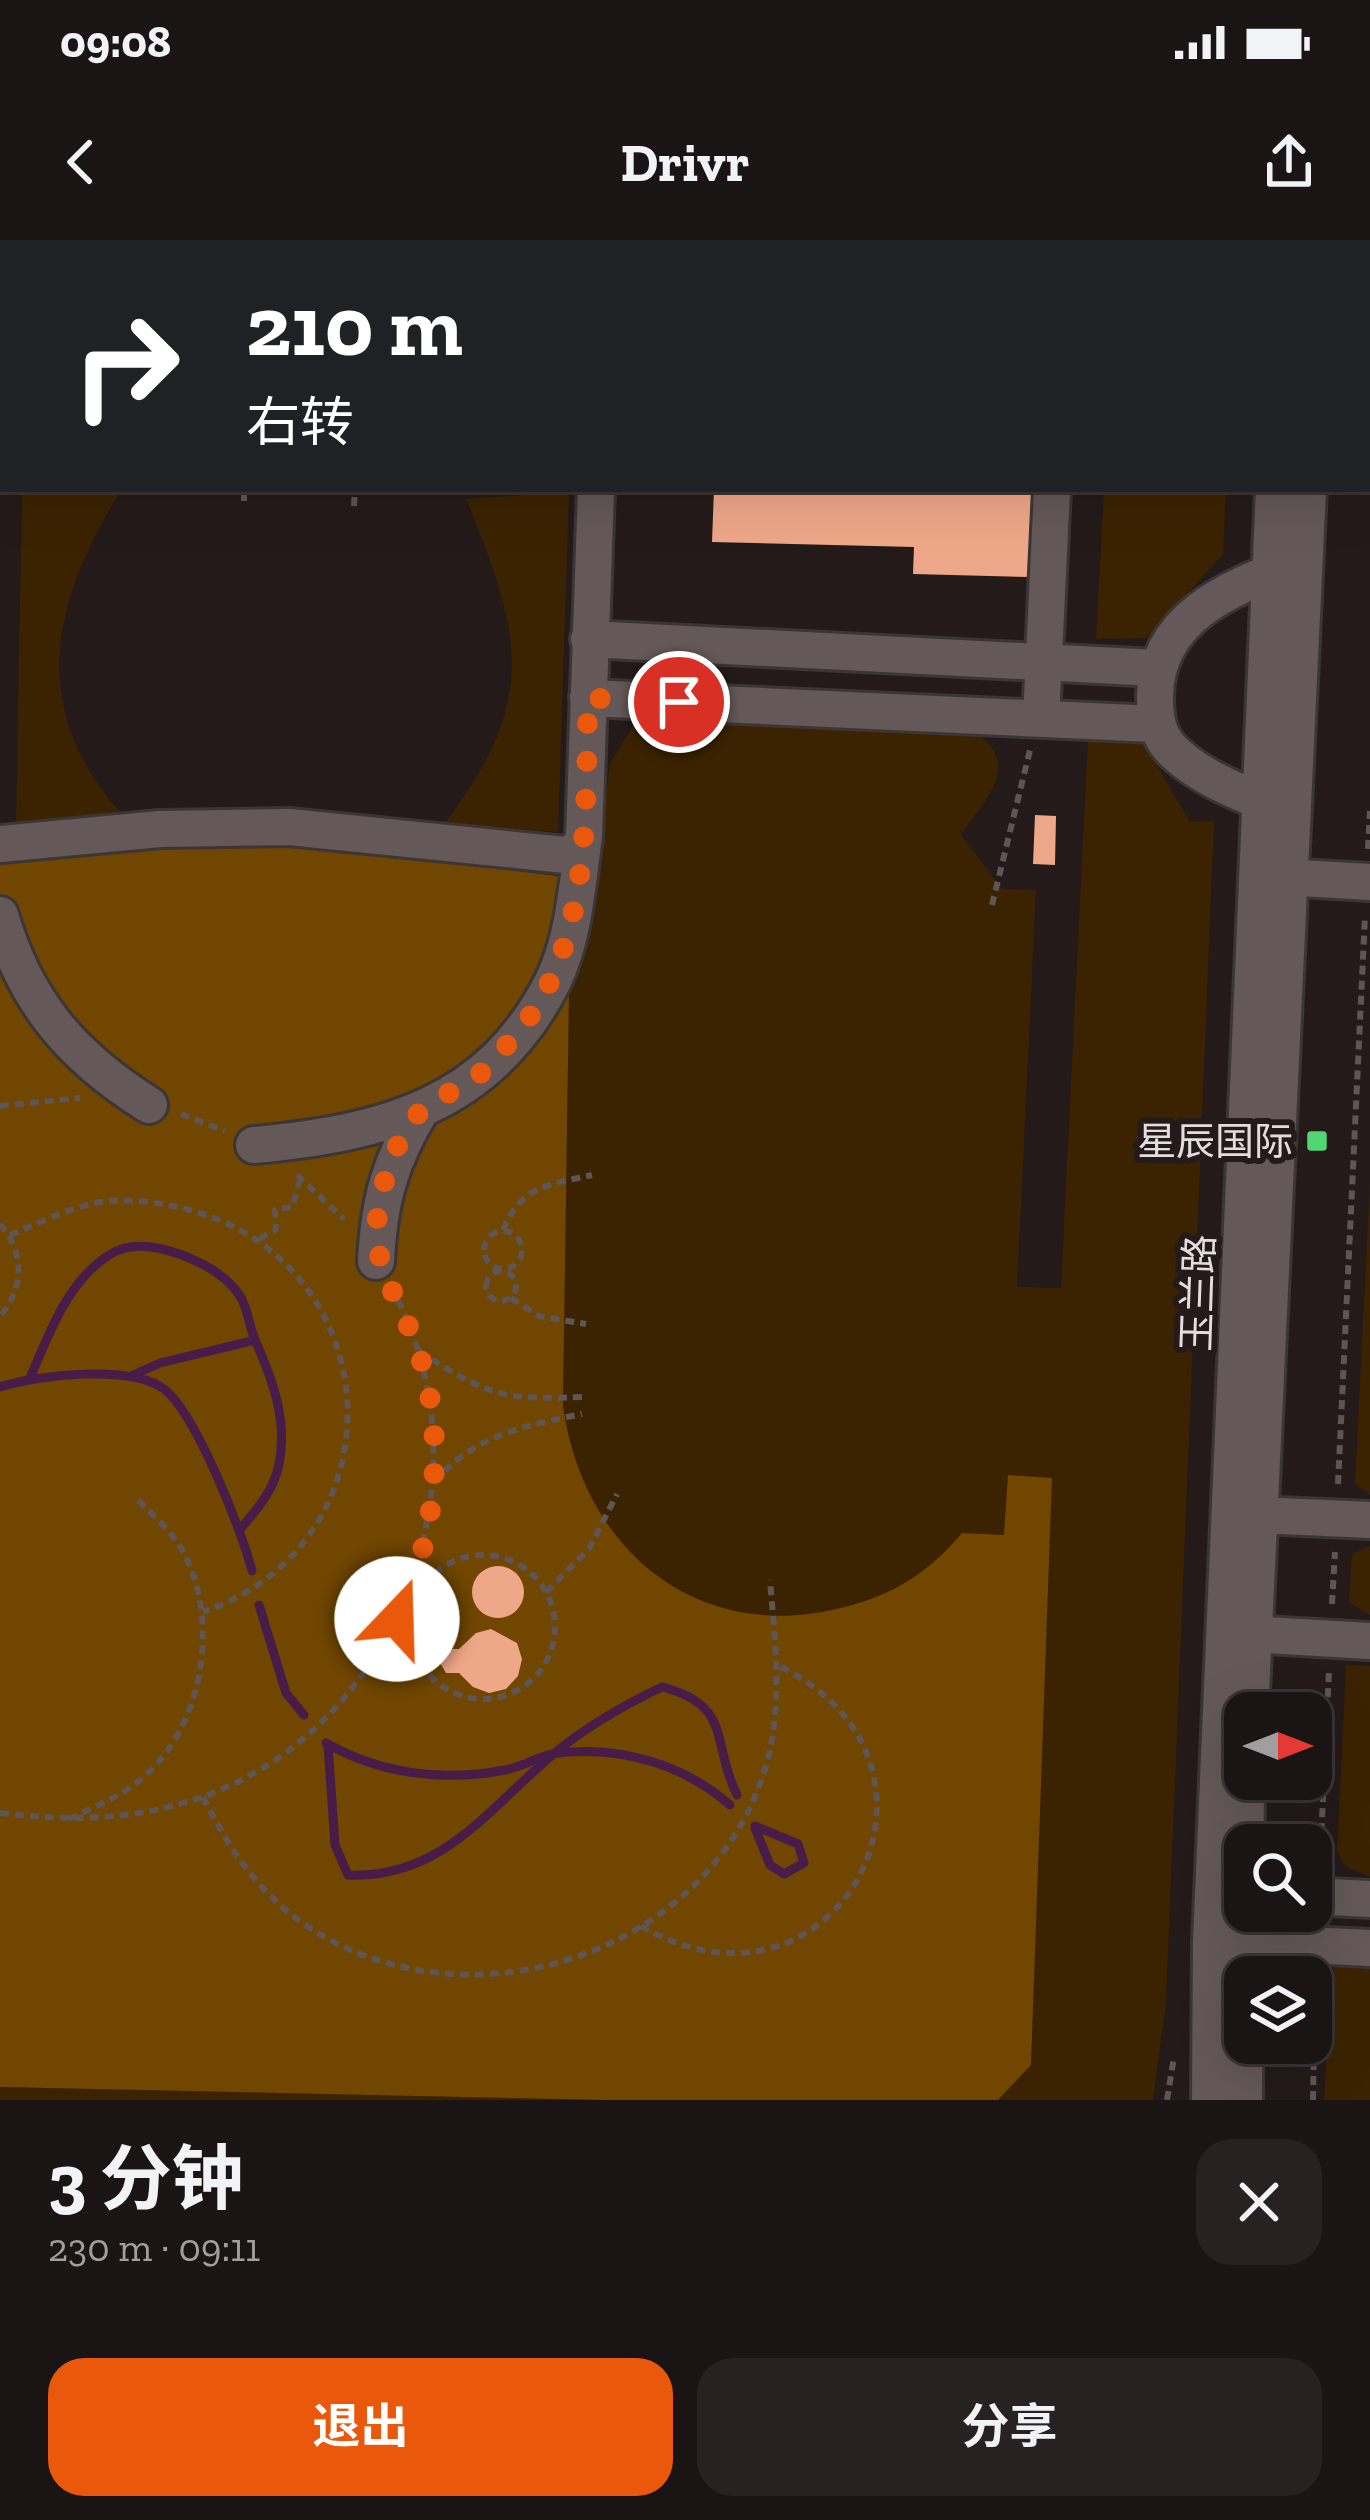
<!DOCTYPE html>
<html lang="zh">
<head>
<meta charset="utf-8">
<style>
	body { margin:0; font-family:"Zilla Slab","Noto Sans SC",serif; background:#282122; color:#f1f3f6; height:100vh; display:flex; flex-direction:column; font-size:45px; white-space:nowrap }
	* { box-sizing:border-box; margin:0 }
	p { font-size:39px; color:#a09ea0 }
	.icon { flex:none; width:66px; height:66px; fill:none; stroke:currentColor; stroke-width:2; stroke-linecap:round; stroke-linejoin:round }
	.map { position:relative; height:1860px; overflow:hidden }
	.details { display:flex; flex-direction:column; background:#1b1414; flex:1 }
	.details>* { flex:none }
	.hud { position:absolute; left:0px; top:0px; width:1371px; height:252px; box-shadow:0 12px 48px #0002,0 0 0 3px #393334; background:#202124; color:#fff; overflow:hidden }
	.needle { width:78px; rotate:90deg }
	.fabs { position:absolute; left:1224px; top:1452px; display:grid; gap:24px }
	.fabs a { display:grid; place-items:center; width:108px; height:108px; border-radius:24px; background:#1b1414; box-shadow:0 12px 48px #0002,0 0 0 3px #393334; font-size:60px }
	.pin { position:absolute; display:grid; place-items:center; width:102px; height:102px; color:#fff; margin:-51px; border:6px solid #fff; border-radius:50%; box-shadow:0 3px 12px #0007 }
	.me { position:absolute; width:132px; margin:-66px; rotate:21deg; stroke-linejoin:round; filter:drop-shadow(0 0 9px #0008) }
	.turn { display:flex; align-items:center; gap:42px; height:252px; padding:0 48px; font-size:54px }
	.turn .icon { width:156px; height:156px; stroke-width:2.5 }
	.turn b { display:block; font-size:84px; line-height:102px }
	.round { display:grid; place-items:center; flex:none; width:126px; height:126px; border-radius:36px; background:#282122 }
	.head { display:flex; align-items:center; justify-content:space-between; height:204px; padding:0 48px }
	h1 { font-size:72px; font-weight:700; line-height:90px }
	.cta { display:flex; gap:24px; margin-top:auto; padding:24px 48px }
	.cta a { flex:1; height:138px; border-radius:36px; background:#ea580c; color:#fff; font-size:48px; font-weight:700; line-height:138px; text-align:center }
	.cta a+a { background:#282122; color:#f1f3f6 }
	.status { display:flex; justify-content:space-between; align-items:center; height:84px; padding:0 60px; background:#1b1414; direction:ltr }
	.status svg { height:33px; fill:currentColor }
	header { display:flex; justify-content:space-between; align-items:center; height:156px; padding:0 48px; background:#1b1414; font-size:54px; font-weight:700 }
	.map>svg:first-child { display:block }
</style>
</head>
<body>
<div class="status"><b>09:08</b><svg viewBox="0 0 49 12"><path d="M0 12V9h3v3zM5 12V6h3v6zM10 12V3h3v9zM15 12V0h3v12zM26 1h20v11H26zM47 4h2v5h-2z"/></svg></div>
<header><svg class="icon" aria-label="back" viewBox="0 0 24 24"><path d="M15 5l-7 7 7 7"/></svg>Drivr<svg class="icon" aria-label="share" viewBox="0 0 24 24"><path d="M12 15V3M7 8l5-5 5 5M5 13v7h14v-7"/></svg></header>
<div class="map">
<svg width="1370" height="1860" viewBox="0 0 1370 1860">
	<rect width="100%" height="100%" fill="#241a1a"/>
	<path fill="#3b2301" d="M22 249H122C52 360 25 471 125 577L16 586Z
		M1104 249H1226L1223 314 1147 398 1096 399Z
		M569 252 558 592 445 583C539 459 522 395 466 259Z
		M650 475 969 488C1025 523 988 555 961 595L1002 649 1036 650 1017 1047 1061 1048 1088 498 1144 503 1190 582 1214 581 1166 1762 1153 1860H998L1031 1824 1052 1238 1004 1296 962 1293C923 1339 881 1361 822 1372 683 1396 581 1299 563 1165L570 688 592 666 610 524 634 484Z
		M1370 941V1255L1355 1244Z
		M1370 1306V1375L1349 1362 1352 1314Z
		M1346 1425 1370 1426V1637L1345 1626 1337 1610Z
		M1370 1714V1860H1324L1331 1732 1346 1718Z
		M0 1847 603 1860H0Z"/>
	<path fill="#704600" d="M294 603 565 637 570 688 563 1165C581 1299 683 1396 822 1372 882 1361 923 1339 962 1293L1004 1295 1008 1235 1052 1238 1031 1825 998 1860H603L0 1847V608Z"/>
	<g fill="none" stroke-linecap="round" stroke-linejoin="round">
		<path stroke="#481c49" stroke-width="9" d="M131 1136 160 1123 255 1100
			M30 1138C49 1094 67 1042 109 1015 125 1005 145 1005 162 1009 190 1016 224 1031 240 1056 248 1068 249 1086 255 1100 272 1138 288 1180 279 1224 274 1250 258 1268 242 1287
			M0 1147C37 1135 131 1124 164 1149 195 1172 242 1291 252 1331
			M259 1365 286 1453 304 1475
			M326 1503C380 1534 444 1542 505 1530 523 1527 540 1515 558 1513 621 1506 683 1524 730 1565
			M328 1505 335 1605 348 1635C440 1639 487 1571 551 1516 583 1489 624 1465 662 1447 733 1465 711 1503 737 1555
			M755 1586 798 1604 804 1623 784 1634 770 1625 755 1588"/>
	</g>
	<path fill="#eea788" d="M714 249H1032L1030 337 913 334 914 307 712 302Z
		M1035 575 1056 576 1055 625 1033 624Z
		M472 1352a26 26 0 1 1 52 0a26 26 0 1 1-52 0Z
		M491 1389 517 1403 522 1419 518 1436 506 1449 489 1453 473 1447 459 1433H446L439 1421 446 1409H459L476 1393Z"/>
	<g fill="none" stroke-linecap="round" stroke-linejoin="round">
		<defs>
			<path id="minor" d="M302 0V3
				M607 3V0
				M1065 3V0
				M1284 3V0
				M1320 3V0
				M0 204 3 205
				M589 399 1156 428
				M588 458 1155 484
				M1041 479 1052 249
				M1281 570C1245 554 1206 541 1176 514 1157 497 1155 479 1155 456 1156 378 1228 349 1290 325
				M0 604 160 589 289 587 565 615 578 610 584 597 596 249
				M1266 636 1370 642
				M0 675C25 762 72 817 149 865
				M254 905C382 893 490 867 553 741 574 698 577 645 584 597
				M376 1021C379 961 390 921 421 870
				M1236 1274 1370 1280
				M1229 1393 1370 1401
				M1250 1473 1308 249
				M1311 1656 1370 1659
				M1244 1702 1370 1708
				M1210 1860 1211 1702 1274 249
				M1244 1860 1246 1539"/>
		</defs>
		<use href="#minor" stroke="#3c3535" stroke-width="42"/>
		<path stroke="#5e5555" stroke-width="6" stroke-dasharray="9 6" stroke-linecap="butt" d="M0 89H3
			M244 261V249
			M354 266 355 249
			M1368 609 1370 571
			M992 665 1030 510
			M0 866 80 858
			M181 874 225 891
			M297 935 344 979
			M0 984C24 1011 25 1049 0 1076
			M503 990C522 945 548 945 592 935
			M484 1010a19 19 0 1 1 38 0a19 19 0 1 1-38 0Z
			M10 995C37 984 66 969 95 963 122 958 151 961 177 967 389 1012 410 1300 203 1372
			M260 999 276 989 275 970 292 967 301 937
			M486 1046a15 15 0 1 1 30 0a15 15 0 1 1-30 0Z
			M511 1058 539 1076 586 1084
			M419 1111C488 1156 501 1160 583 1157
			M434 1242C475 1195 523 1186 582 1174
			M1338 1244 1365 676
			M411 1387a72 72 0 1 1 144 0a72 72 0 1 1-144 0Z
			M546 1352 589 1309 617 1254
			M1332 1364 1335 1312
			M203 1557C229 1608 257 1651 304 1684 465 1795 714 1715 767 1522 783 1462 775 1401 770 1340
			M0 1573C69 1581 132 1581 199 1558 399 1490 494 1233 392 1049
			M69 1579C91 1569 116 1558 135 1544 203 1493 221 1385 184 1313 172 1291 151 1274 134 1256
			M1320 1622 1329 1431
			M641 1686C837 1800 983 1523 777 1425
			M1167 1860 1174 1817
			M1313 1860 1315 1737"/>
		<use href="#minor" stroke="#645858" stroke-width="36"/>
	</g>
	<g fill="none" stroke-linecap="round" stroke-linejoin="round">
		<path stroke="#ea580c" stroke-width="21" stroke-dasharray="0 37.8" d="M397 1379C437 1298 448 1191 416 1105 396 1049 367 1023 380 960 386 931 400 890 422 870 437 856 460 850 476 837 490 826 502 810 514 797 593 706 585 572 588 458L679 462"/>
	</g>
	<rect fill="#52d673" stroke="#241a1a" stroke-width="4.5" x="1305" y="889" width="24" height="24" rx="6"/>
	<g text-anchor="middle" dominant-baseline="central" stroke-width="12" stroke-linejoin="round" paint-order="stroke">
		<g font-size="39" fill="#e4dddd" stroke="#241a1a" text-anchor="end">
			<text x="1293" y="901">星辰国际</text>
		</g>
		<g font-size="39" fill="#e4dddd" stroke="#241a1a">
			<text transform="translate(1198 1053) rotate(-88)">玉兰路</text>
		</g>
	</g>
</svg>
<div class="fabs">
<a><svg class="needle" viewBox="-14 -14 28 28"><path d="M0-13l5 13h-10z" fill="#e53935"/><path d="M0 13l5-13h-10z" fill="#a09ea0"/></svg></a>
<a><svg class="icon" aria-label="search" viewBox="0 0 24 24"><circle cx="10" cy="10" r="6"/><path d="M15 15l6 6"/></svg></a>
<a><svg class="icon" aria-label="layers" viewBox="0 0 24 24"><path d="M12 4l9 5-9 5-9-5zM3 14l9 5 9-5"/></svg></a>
</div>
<div class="pin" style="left:679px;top:462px;background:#d93025"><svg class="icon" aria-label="arrive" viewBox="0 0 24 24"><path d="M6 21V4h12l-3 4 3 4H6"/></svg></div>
<svg class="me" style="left:397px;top:1379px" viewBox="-20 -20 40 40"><circle r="19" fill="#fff"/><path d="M0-13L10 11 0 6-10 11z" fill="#ea580c"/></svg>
<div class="hud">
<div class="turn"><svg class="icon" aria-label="right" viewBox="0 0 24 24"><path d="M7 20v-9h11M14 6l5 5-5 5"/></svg><div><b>210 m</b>右转</div></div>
</div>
</div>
<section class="details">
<div class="head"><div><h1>3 分钟</h1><p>230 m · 09:11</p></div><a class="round"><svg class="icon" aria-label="close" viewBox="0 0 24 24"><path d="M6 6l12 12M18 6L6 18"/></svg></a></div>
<div class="cta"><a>退出</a><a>分享</a></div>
</section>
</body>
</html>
